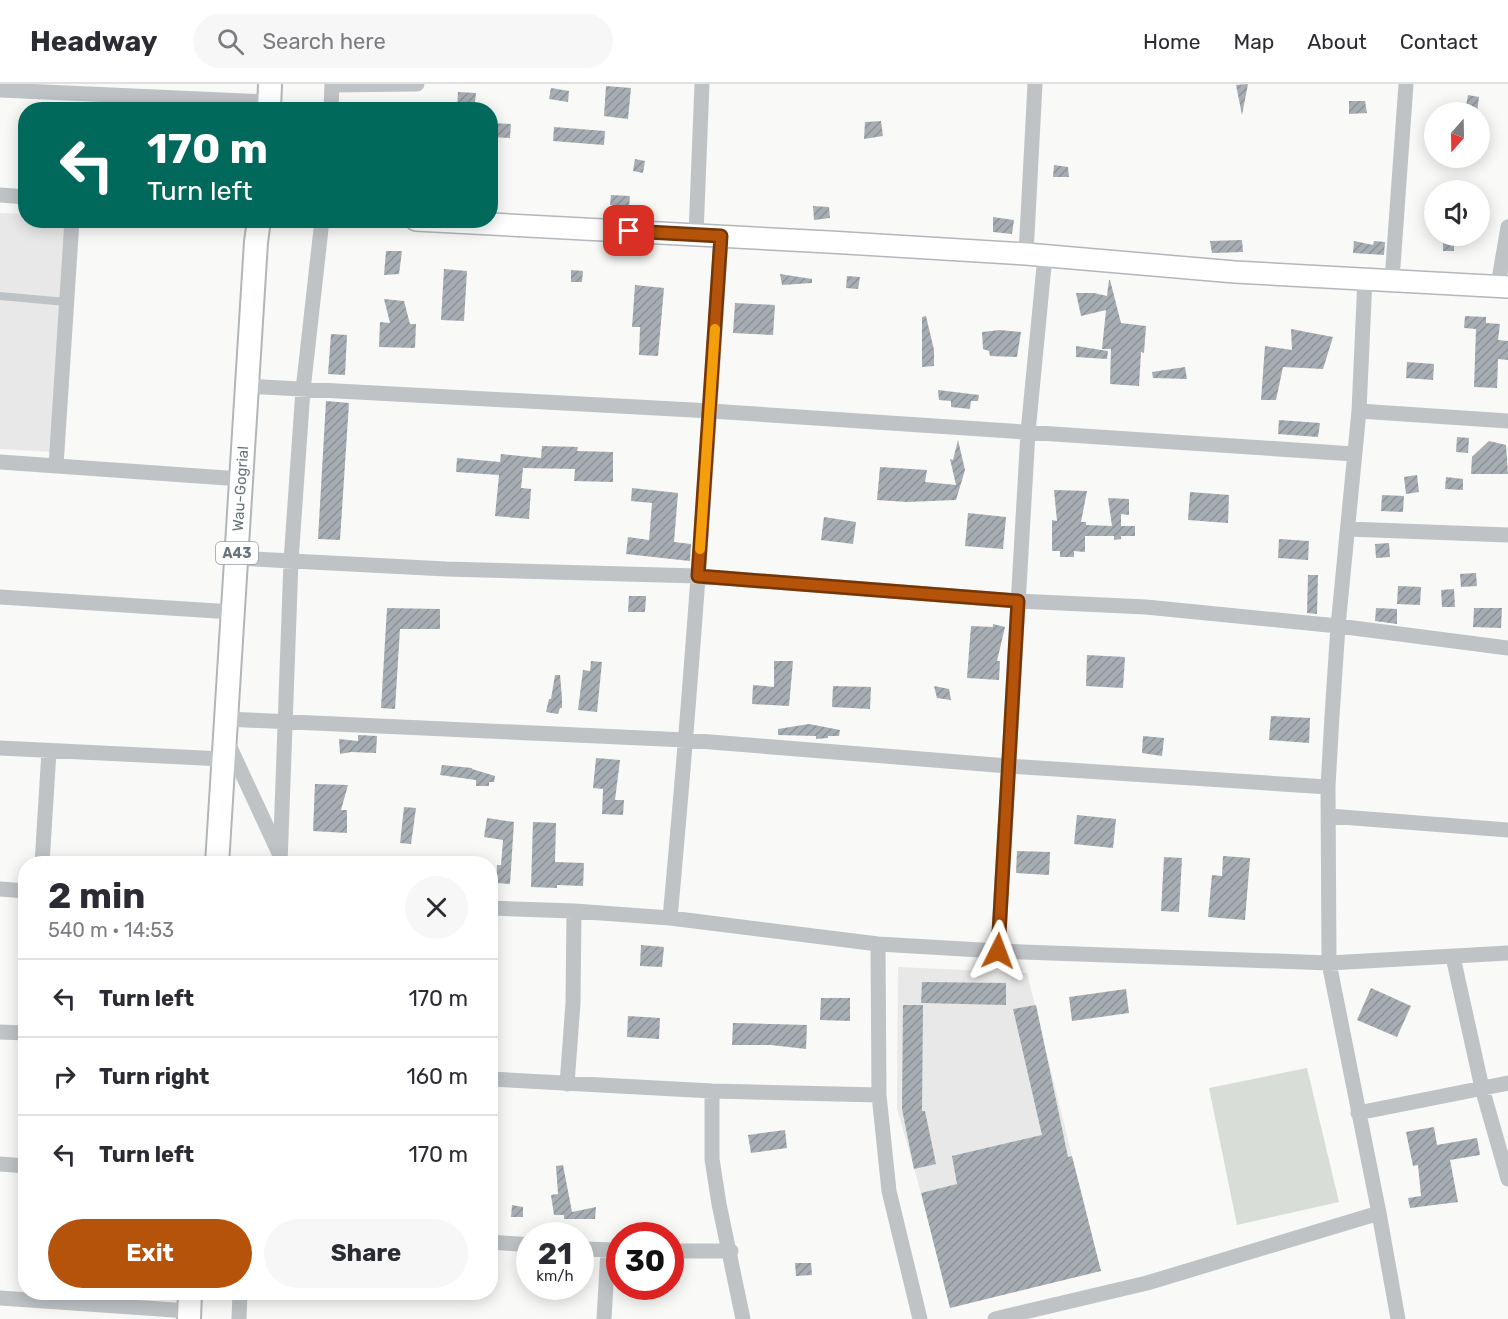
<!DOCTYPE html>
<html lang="en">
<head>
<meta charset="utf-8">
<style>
	body { margin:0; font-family:Rubik,sans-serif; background:#f7f7f7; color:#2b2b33; height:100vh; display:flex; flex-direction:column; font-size:22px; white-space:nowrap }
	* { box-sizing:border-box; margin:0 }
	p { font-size:20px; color:#7c7c81 }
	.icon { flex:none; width:33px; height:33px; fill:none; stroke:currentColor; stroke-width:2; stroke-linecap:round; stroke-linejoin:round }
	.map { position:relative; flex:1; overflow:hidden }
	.drawer { position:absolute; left:18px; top:772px; width:480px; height:444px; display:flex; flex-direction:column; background:#fff; border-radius:24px; box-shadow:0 3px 15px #0003 }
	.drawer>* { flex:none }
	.hud { position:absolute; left:18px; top:18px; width:480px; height:126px; border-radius:24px; box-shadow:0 3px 15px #0003; background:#00695c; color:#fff; overflow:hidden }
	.needle { width:39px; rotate:200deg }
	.buttons { position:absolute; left:1424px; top:18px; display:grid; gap:12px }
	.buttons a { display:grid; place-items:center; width:66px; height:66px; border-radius:50%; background:#fff; box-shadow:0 3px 15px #0003; font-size:30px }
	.speed { position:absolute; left:516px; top:1138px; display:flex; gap:12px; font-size:30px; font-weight:700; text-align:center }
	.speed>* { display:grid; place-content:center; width:78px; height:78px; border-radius:50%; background:#fff; box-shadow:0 3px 15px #0003; line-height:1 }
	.speed small { font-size:15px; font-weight:400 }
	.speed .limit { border:9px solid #d22; background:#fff; color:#111 }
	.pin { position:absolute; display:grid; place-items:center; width:51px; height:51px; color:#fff; margin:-26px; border-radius:12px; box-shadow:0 3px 9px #0006 }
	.me { position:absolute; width:66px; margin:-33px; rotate:3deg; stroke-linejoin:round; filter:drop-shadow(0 0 4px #0008) }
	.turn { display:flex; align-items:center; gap:21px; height:126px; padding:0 30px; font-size:27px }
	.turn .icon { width:78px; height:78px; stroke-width:2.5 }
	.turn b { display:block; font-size:42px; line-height:51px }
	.round { display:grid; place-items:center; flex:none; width:63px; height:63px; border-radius:32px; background:#f7f7f7 }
	.head { display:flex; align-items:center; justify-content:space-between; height:102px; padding:0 30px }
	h1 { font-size:36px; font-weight:700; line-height:45px }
	.cta { display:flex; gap:12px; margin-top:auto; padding:12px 30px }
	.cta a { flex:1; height:69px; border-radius:36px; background:#b45309; color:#fff; font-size:24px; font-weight:700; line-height:69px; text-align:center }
	.cta a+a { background:#f7f7f7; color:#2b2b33 }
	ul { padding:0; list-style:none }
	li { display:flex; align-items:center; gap:18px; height:78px; padding:0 30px; border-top:2px solid #e1e1e2 }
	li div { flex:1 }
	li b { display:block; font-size:22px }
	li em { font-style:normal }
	header { display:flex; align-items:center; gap:36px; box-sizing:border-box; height:84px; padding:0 30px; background:#fff; border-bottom:2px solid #e1e1e2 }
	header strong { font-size:28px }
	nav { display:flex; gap:33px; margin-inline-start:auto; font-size:21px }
	.search { width:420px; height:54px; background:#f7f7f7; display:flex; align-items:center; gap:15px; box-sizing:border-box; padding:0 21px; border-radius:33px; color:#7c7c81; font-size:22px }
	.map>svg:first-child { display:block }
</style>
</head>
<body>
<header>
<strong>Headway</strong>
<div class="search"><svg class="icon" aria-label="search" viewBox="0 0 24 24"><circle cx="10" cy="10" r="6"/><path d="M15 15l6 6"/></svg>Search here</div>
<nav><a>Home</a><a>Map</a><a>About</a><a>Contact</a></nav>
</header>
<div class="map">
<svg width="1508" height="1235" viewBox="0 0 1508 1235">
	<defs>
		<pattern id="building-hatch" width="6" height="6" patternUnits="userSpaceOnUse" patternTransform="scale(1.5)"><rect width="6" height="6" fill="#a7aeb3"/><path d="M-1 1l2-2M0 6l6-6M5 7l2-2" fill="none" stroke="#8c9297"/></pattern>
	</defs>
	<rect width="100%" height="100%" fill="#f9f9f7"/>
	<path fill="#e7e8e7" d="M0 129 25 130 26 136 67 137 53 368 0 365Z
		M898 883 1027 889 1072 1072 921 1109 897 1024Z"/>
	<path fill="#d9ddd7" d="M1307 984 1339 1118 1237 1141 1209 1004Z"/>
	<path fill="url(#building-hatch)" d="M1248 0 1242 31 1236 1Z
		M606 2 631 4 628 35 604 32Z
		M551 4 569 7 568 18 549 15Z
		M458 8 476 9 474 26H457Z
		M1468 11 1479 13 1477 28H1465Z
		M1349 17H1365L1367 29 1349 30Z
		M881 37 883 52 864 55 865 38Z
		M492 39 511 40 510 54 491 53Z
		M554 43 605 47 604 61 553 57Z
		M635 75 645 77 643 89 633 87Z
		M1054 81 1068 83 1069 93H1053Z
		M611 111 630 112 629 123 610 121Z
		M813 122 829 123 830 134 814 136Z
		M993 133 1014 136 1012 150 993 148Z
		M1443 155H1454V167H1443Z
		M1242 156 1243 168 1212 169 1210 157Z
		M1354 157 1373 161 1374 157 1385 158 1384 171 1353 169Z
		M386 167H402L399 190 384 191Z
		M444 185 467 187 464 237 441 236Z
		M571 186 583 187 582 198H571Z
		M780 190 812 195V199L782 201Z
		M847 192 860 193 858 205 846 204Z
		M1109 196H1110L1121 239 1146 242 1144 269 1141 268 1139 302 1110 300 1111 265H1102L1106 226 1081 232 1076 209H1094L1107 212Z
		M635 201 664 204 658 272 639 271 640 243H632Z
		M384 215 404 217 410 240H416L415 264 379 263 380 238 390 239Z
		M735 219 775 221 773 251 733 249Z
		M926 232 934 266V282L922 283V233Z
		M1465 232 1486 233V239L1500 240 1498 256 1508 257V276L1498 275 1497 304 1474 303 1476 245 1464 244Z
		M1291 245 1333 253 1323 285 1283 283 1276 316H1261L1265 262 1292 266Z
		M1000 246 1021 248 1017 273 990 272 989 267 983 265 982 248Z
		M331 250 347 251 345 291 328 290Z
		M1076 262 1108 267 1107 275 1076 273Z
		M1407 278 1434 280 1433 296 1406 294Z
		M1185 283 1187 295 1153 294 1152 288Z
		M938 306 979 311 978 317H971L970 325 951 323V317L939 316Z
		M326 317 349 319 340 456 318 455Z
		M1279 336 1320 339 1318 353 1278 350Z
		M1457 353 1469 354 1468 369 1456 368Z
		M958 356 965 386 956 416 907 418 877 416 880 383 927 386 925 398 956 401 950 375 953 376Z
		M1489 357 1506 361 1508 390H1471L1472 373Z
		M542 362 578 363 577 367 613 368V398L574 397 575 385 523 384 521 404 531 405 529 435 495 432 499 391 456 388 457 374 500 378 501 370 541 374Z
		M1417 391 1419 408 1406 410 1404 393Z
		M1446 393 1463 395V406L1445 405Z
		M632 404 678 409 674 458 691 460 690 477 626 470 628 453 649 456 652 419 631 417Z
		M1054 406 1087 407 1081 438H1086V441L1112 442 1108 414 1129 415V431L1121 430V442H1135V452H1121V455L1114 456V452H1085V468L1074 467V473H1060V467H1052V436L1057 437Z
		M1190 408 1229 411 1228 439 1188 436Z
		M1382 411 1404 412 1403 428 1381 427Z
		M968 429 1006 433 1003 465 965 462Z
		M824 433 856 438 853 460 821 456Z
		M1279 455 1309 457 1308 476 1278 474Z
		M1389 459 1390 473 1376 474 1375 460Z
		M1476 489 1477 502 1461 503 1460 490Z
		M1308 491H1318L1317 530 1307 529Z
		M1398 502 1421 503 1420 521 1397 520Z
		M1454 505 1455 523H1442L1441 506Z
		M629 512H646L645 528H628Z
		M387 524 440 525V545H400L395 625 381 624Z
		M1376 524 1397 525V540L1375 537Z
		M1474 524H1502L1501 544 1473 543Z
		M993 540 1005 543 997 577H1000L999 596 967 594 971 542 993 543Z
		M1087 571 1125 573 1123 604 1086 602Z
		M591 577 602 578 597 628 578 626 583 586 590 587Z
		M774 577H793L789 622 752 620 753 601 774 603Z
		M555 591H560L562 614V624H560L558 630 546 628 549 615H551Z
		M833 602 871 603 870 625 832 623Z
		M934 602 949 605 951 616 937 614Z
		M1271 632 1310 634 1309 659 1269 656Z
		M809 640 840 646 839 652H828V654L816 655V652L778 651V645Z
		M358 651 377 652 376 669 351 668 340 670 339 655 358 657Z
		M1143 652 1164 654 1162 672 1142 669Z
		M596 674 620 676 615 716H624L623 731 602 730 603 705 593 704Z
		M442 681 472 684V685L495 692 494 698H489V702H476V696L440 691Z
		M315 700 348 701 341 726H347V749L313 747Z
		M404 723 416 724 411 760 400 759Z
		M1077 731 1116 735 1113 764 1074 760Z
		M487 734 514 738 510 800 496 799 497 781H501L503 756 484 753Z
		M533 738 556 739 555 778 584 779 583 802 557 801V804L531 803Z
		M1017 767 1050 768 1049 791 1016 789Z
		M1223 772 1250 774 1245 836 1208 833 1212 791 1222 792Z
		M1164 773 1182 774 1179 828 1161 827Z
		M641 861 664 863 662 883 640 882Z
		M922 898 1006 899V921L921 919Z
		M1371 904 1411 922 1397 953 1357 936Z
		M1126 905 1129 929 1072 937 1069 913Z
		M821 914H850V937L820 936Z
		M903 921H923L922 1027H925L936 1080 914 1085 902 1025Z
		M1036 921 1068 1073 1072 1072 1101 1187 950 1224 921 1109 957 1100 952 1072 1042 1051 1013 925Z
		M628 932 660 934 659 955 627 953Z
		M733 939 807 941 806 965 771 961H732Z
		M1434 1043 1437 1061 1477 1054 1480 1071 1450 1076 1458 1118 1410 1124 1408 1114 1421 1112 1418 1081 1413 1082 1406 1048Z
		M785 1046 787 1064 751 1069 748 1051Z
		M563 1081 572 1128 596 1123 595 1135H564V1131H554L551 1111 558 1110 556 1082Z
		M512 1121 523 1123V1133H511Z
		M795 1179H811L812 1191 796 1192Z"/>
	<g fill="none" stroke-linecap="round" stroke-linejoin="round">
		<defs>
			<path id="secondary" d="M416 136 829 158 1026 170 1235 188 1508 203"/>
			<g id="primary">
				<path d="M269 26 270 0"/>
				<path id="s1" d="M217 780 256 158 259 136"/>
				<path d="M189 1235 190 1209"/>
			</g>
		</defs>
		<use href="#secondary" stroke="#b1b7bb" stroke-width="24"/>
		<use href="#primary" stroke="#b1b6b9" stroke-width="26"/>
		<path stroke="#bfc3c6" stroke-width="8" d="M0 212 66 218"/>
		<path stroke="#bfc3c6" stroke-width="15" d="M332 1 417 0
			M0 6 269 18
			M331 26 332 0
			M0 111 26 113
			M696 150 702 0
			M1026 170 1035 0
			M1365 194 1359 327 1338 542 1332 632 1328 703 1329 879 1379 1129 1398 1235
			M1392 196 1406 0
			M1498 201 1508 143
			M246 302 711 327 1354 370
			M1359 327 1508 337
			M0 378 241 395
			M56 382 72 136
			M1348 445 1508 451
			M237 474 446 485 698 492 1018 517 1146 523 1338 542 1508 564
			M0 513 232 528
			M226 635 686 656 1008 682 1328 703
			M227 657 279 769
			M0 664 223 675
			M1329 732 1508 746
			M42 780 49 667
			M280 780 291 477 303 306 322 136
			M0 805 26 807
			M490 824 574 827 670 834 878 860 998 867 1329 879 1508 869
			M670 834C691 607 707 379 721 152
			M878 860 879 1011 889 1107 920 1235
			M998 867 1028 348 1045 172
			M1453 873 1482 1004 1508 1095
			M0 948 26 949
			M490 995 712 1007 879 1011
			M567 1000 573 919 574 827
			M712 1007V1075L719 1120 743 1235
			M1358 1029 1508 999
			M0 1080 26 1082
			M490 1158 530 1161
			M580 1165 620 1166
			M670 1167H731
			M0 1214 189 1227
			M239 1235 240 1209
			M604 1235 608 1166
			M995 1235 1147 1199 1379 1129"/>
		<use href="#secondary" stroke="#fff" stroke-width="21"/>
		<use href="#primary" stroke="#fff" stroke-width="22"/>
	</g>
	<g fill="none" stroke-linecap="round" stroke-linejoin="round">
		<defs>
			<path id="route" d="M629 147 721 152 698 492 1018 517 998 867"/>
		</defs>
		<use href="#route" stroke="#753606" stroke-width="15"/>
		<use href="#route" stroke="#b45309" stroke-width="10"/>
		<path stroke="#f59e0b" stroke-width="10" d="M700 465 715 245"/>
	</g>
	<g text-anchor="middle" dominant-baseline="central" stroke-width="6" stroke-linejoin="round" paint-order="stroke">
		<rect fill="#fff" stroke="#959fa5" stroke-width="1.5" x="216" y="458" width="42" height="22" rx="4.5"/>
		<g font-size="14" font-weight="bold" fill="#67767e">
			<text x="237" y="469">A43</text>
		</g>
		<g font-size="15" fill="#67767e" stroke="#fff">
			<text stroke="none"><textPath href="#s1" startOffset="376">Wau-Gogrial</textPath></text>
		</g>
	</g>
</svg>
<div class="buttons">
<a><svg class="needle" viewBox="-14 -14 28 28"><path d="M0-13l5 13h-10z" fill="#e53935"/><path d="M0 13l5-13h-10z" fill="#7c7c81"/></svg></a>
<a><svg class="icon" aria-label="sound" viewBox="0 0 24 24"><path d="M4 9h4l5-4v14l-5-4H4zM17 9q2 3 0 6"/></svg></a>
</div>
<div class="speed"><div>21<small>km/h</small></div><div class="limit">30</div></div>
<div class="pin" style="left:629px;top:147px;background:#d93025"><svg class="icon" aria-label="arrive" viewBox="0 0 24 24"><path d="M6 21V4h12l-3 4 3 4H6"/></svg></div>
<svg class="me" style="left:998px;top:867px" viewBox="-20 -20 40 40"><path d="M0-17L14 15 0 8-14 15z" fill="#b45309" stroke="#fff" stroke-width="4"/></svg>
<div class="hud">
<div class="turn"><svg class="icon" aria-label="left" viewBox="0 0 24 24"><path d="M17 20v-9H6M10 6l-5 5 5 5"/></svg><div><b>170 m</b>Turn left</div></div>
</div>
<section class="drawer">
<div class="head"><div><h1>2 min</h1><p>540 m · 14:53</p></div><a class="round"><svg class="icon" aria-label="close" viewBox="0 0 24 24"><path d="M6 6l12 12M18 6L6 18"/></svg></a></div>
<ul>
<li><svg class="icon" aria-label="left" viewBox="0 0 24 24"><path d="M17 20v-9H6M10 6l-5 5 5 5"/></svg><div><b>Turn left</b></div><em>170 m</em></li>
<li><svg class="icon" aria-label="right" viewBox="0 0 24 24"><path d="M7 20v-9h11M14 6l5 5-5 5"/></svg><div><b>Turn right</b></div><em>160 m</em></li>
<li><svg class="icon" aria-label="left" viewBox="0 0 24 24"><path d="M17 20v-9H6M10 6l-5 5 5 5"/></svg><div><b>Turn left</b></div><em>170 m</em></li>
</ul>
<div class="cta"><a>Exit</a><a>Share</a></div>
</section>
</div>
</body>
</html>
